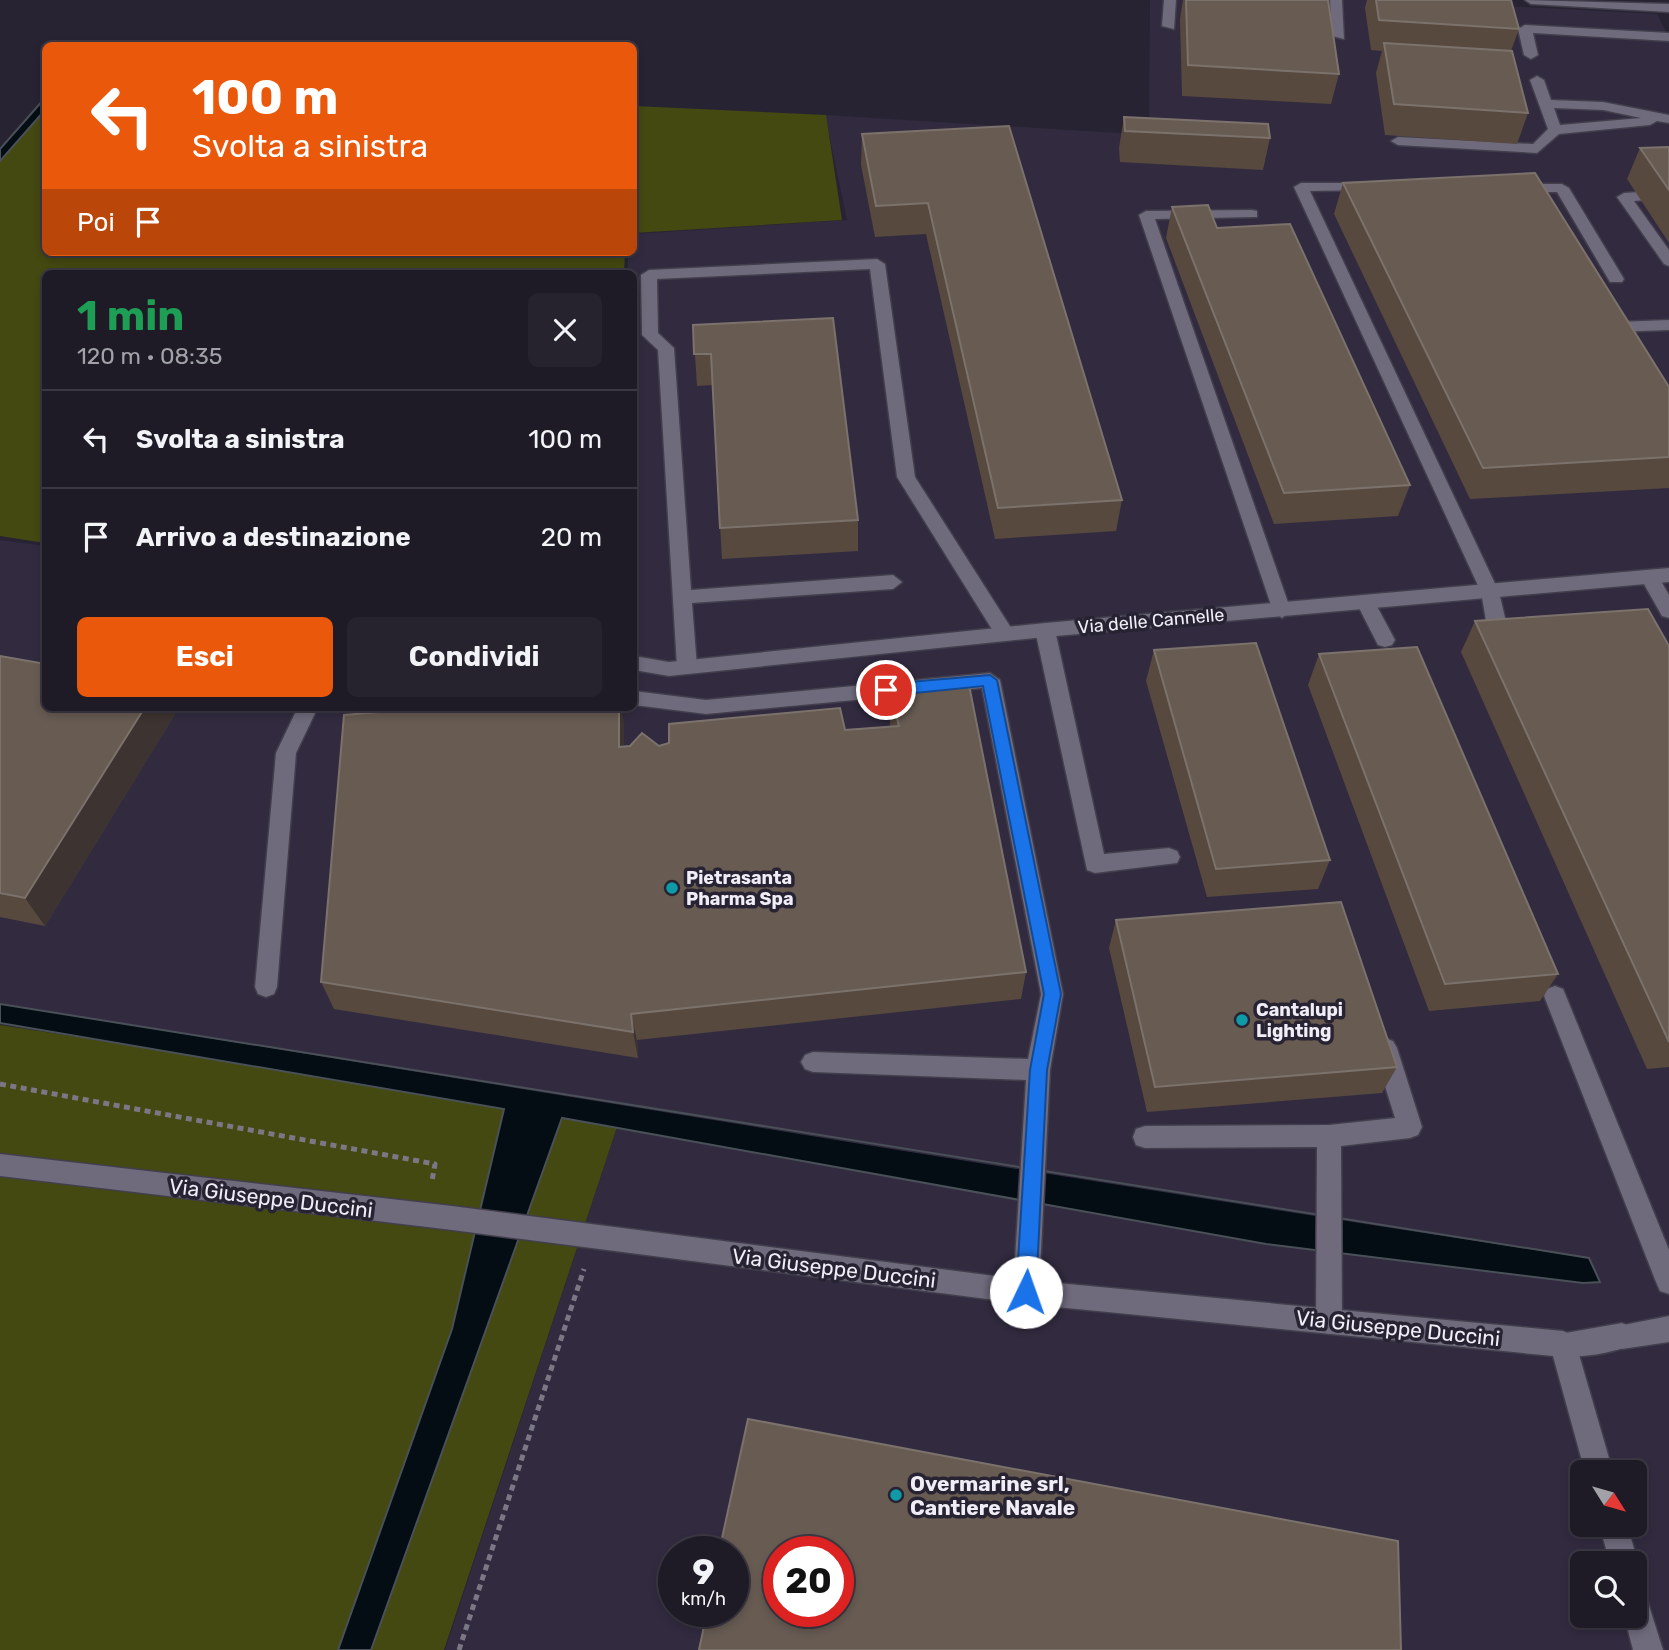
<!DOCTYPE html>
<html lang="it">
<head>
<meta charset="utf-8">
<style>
	body { margin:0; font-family:Rubik,sans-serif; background:#26232e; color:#f1f3f6; height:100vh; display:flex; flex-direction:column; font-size:26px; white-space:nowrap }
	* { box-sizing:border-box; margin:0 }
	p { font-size:23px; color:#a1a1a7 }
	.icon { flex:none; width:38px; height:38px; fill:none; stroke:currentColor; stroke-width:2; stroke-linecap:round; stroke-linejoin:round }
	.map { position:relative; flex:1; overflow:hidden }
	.panel { position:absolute; left:42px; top:270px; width:595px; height:441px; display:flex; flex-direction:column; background:#1e1a26; border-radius:10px; box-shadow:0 4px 10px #0003,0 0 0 2px #3c3843 }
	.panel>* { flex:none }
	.guide { position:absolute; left:42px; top:42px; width:595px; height:214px; border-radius:10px; box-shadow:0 4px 10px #0003,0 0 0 2px #3c3843; background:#ea580c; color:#fff; overflow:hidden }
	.needle { width:46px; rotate:127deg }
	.controls { position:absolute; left:1570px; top:1460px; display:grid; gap:14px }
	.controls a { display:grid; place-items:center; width:77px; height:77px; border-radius:10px; background:#1e1a26; box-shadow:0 4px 10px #0003,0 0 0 2px #3c3843; font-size:35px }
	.speed { position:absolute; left:658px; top:1536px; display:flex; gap:14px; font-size:35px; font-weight:700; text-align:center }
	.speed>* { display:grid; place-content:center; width:91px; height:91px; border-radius:50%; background:#1e1a26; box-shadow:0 4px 10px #0003,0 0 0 2px #3c3843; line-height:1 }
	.speed small { font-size:18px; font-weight:400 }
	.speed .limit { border:10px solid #d22; background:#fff; color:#111 }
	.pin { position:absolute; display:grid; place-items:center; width:60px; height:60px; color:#fff; margin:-30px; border:4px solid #fff; border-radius:50%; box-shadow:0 2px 7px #0007 }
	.me { position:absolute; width:77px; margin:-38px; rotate:3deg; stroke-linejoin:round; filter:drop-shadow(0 0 5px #0008) }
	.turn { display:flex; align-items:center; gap:24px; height:147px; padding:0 35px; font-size:32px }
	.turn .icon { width:91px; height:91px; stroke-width:2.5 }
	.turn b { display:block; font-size:49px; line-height:60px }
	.then { display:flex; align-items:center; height:66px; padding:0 35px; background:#0003; gap:14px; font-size:26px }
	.round { display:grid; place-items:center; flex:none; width:74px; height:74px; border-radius:10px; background:#26232e }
	.head { display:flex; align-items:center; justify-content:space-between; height:119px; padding:0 35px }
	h1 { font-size:42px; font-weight:700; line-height:52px; color:#1e9e55 }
	.cta { display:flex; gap:14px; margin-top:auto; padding:14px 35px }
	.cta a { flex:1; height:80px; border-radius:10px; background:#ea580c; color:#fff; font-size:28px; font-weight:700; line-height:80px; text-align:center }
	.cta a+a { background:#26232e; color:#f1f3f6 }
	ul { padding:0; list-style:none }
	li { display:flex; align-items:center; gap:21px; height:98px; padding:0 35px; border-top:2px solid #3c3843 }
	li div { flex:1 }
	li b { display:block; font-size:26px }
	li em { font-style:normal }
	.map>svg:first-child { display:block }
</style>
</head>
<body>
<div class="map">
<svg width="1669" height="1650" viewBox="0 0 1669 1650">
	<rect width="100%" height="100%" fill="#282332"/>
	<path fill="#322b40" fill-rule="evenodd" d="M1150 0H1391L1657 14 1669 38V1650H445L622 1112 0 1010V540L45 546 46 707H634V273H628V252H634V234L847 220 825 115 1149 135ZM1582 1472H1634V1524H1582ZM674 1552H733V1612H674ZM779 1552H838V1612H779ZM1582 1563H1634V1615H1582Z"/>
	<path fill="#444811" d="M45 103 46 252H625L624 273H46L45 543 0 536V155Z
		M634 106 826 115 842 220 634 233Z
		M0 1025 336 1077 621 1115 444 1650H0Z"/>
	<path fill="#030d13" stroke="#4a5057" stroke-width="2" d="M45 98V110L0 161V149Z
		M0 1004C530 1090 1059 1178 1589 1258L1600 1282 1583 1283 1266 1244 562 1118 371 1650H338L452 1329 504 1109 0 1023Z"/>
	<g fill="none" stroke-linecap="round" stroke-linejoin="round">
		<defs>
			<path id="service" d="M1164 0H1176L1174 29 1162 26Z
				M1330 0H1342L1344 39 1332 36Z
				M1525 25 1669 33V41L1533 33 1538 55 1531 59 1524 55 1518 29Z
				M1537 76 1544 80 1551 100 1603 102 1669 115V123L1657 121 1650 125 1559 134 1537 153 1398 145 1391 141 1398 137 1533 144 1548 129 1530 80ZM1554 108 1603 110 1641 118 1560 125Z
				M1368 183 1373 184V190L1310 191 1499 592 1507 626 1497 633 1487 626 1481 592 1294 187 1301 183Z
				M1562 184 1569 188 1624 279 1622 282H1610L1557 192H1516L1509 188 1516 184Z
				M1669 190V198L1634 201 1669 250V266L1664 264 1617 197 1624 193Z
				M1252 210 1257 211V217L1155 219 1291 611 1282 618 1273 611 1139 215 1146 211Z
				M877 259 885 264 915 477 1015 634 1005 641 998 639 897 477 870 269 657 279 658 333 674 348 691 590 893 575 902 582 893 589 692 603 697 667 694 672H680L677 667 658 350 642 335 641 275 649 270Z
				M1669 320V330L1615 332 1607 327 1615 322Z
				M1649 570 1656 572 1669 595V618L1662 616 1640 577Z
				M1365 595 1372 597 1395 640 1392 645 1385 647 1378 645 1356 602Z
				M1045 623 1055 630 1104 854 1169 848 1177 851 1180 857 1177 863 1095 873 1087 870 1035 630Z
				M990 673 1000 680 1063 994 1050 1070 1039 1292 1035 1301 1026 1304 1017 1301 1013 1292 1026 1080 813 1072 805 1069 801 1062 805 1055 813 1052 1028 1059 1041 994 982 688 706 714 634 705V691L706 700Z
				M298 707H318L296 753 277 987 274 994 266 997 258 994 255 987 276 753Z
				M1555 986 1563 989 1566 996 1669 1250V1294L1660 1291 1656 1282 1544 996 1547 989Z
				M1385 1038 1393 1041 1397 1048 1422 1127 1418 1135 1410 1138 1341 1146 1342 1321 1338 1330 1329 1334 1320 1330 1316 1321 1317 1147 1145 1148 1136 1145 1133 1137 1136 1129 1145 1126 1329 1125 1395 1118 1373 1048 1377 1041Z"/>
			<path id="minor" d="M1525 0 1669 4V12L1531 4Z
				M1669 568V582L1045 637 669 676 634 670V656L669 662 1045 623Z
				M0 1154 452 1206 1026 1280 1563 1331 1572 1335 1576 1344 1613 1472H1585L1553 1356 1026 1304 452 1230 0 1176Z
				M1669 1316V1342L1622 1349 1613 1345 1609 1336 1613 1327Z
				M1599 1524H1627L1638 1563 1634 1572V1563H1610Z
				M1634 1586 1644 1590 1663 1650H1633L1624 1615H1634Z"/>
			<path id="tertiary" d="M1622 1323 1631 1327 1635 1336 1631 1345C1612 1353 1573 1361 1554 1353L1550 1344 1554 1335Z"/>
		</defs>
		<use href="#service" stroke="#423e4b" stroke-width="3"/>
		<use href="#minor" stroke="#423e4b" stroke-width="3"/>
		<use href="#tertiary" stroke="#423e4b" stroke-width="3"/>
		<path stroke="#7b7784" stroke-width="5" stroke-dasharray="6 4.5" stroke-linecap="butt" d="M0 1084 435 1164 432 1181
			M459 1650 584 1269"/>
		<use href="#service" fill="#6f6a7c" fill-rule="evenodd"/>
		<use href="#minor" fill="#6f6a7c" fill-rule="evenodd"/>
		<use href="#tertiary" fill="#6f6a7c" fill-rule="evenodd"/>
	</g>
	<path fill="#57493e" d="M1183 0H1328L1339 74 1331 104 1182 96 1180 19Z
		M1367 0H1511L1519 29 1511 51 1528 113 1517 144 1385 135 1376 73 1382 51 1371 50 1365 8Z
		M1124 117 1270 138 1263 170 1120 162 1119 148Z
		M1009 126 1122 500 1116 531 995 539 926 234 875 237 861 165 862 134Z
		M1669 147V243L1627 179 1640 148Z
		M1343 183 1669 387V488L1470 499 1334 214Z
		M1172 207 1217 228 1410 485 1398 516 1274 524 1166 238Z
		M693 325 858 520V551L722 559 712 385 697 386Z
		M1475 621 1669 646V1067L1647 1069 1461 652Z
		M1154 650 1330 860 1318 889 1207 897 1146 681Z
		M1319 654 1558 974 1540 1001 1429 1011 1308 685Z
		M0 656 175 714 45 926 0 917Z
		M891 694 1026 972 1021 999 637 1040 638 1058 334 1009 321 982 624 722V747L659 746 890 726Z
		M1116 920 1397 1067 1382 1093 1147 1112 1109 948Z"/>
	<path fill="#3d3331" d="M145 707H172L175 714 45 926 25 898Z
		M619 707H621L624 722V777L619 747Z
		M631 1014 637 1040 638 1058 633 1032Z"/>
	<path fill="#675b52" stroke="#7c726c" stroke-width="2" fill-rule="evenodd" d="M1186 0H1328L1339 74 1188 65Z
		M1376 0H1511L1519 29 1379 20Z
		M1384 43 1512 51 1528 113 1394 104Z
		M1124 117 1268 124 1270 138 1125 131Z
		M1009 126 1122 500 998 508 928 203 876 206 862 134Z
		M1669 147V190L1640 148Z
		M1535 173 1669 387V457L1483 468 1343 183Z
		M1208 205 1217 228 1290 224 1410 485 1284 493 1172 207Z
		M833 318 858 520 720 528 711 354H694L693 325Z
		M1648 609 1669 646V1042L1475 621Z
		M1256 643 1330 860 1216 869 1154 650Z
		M1417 647 1558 974 1445 984 1319 654Z
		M0 656 46 664V707H145L25 898 0 893Z
		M969 685 1026 972 631 1014 633 1032 321 982 344 715 440 707H619V747L630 746 642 733 659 746 669 743V724L840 708 845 730 899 726 891 694Z
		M1341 902 1397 1067 1155 1087 1116 920Z
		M748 1419 1398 1541 1401 1650H699L707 1612H733V1552H719ZM779 1552H838V1612H779Z"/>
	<path fill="#1a73e8" stroke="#114b97" stroke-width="2" d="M990 675 997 680 1061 994 1047 1070 1036 1292 1033 1299 1026 1301 1019 1299 1016 1292 1030 1070 1044 994 983 686 886 696 879 690 886 684Z"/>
	<g fill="#0f9aa8" stroke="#282332" stroke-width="2.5">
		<circle cx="672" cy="888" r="7"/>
		<circle cx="1242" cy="1020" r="7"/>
		<circle cx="896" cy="1495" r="7"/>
	</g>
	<g text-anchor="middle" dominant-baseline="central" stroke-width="7" stroke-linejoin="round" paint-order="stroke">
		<g font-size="18" fill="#f0edf7" stroke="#282332">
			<text transform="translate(1151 621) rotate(-5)">Via delle Cannelle</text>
		</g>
		<g font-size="18" font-weight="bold" fill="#f0edf7" stroke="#282332" text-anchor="start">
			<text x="686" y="878">Pietrasanta<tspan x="686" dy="21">Pharma Spa</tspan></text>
			<text x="1256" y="1010">Cantalupi<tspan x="1256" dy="21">Lighting</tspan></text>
		</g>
		<g font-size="21" fill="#f0edf7" stroke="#282332">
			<text transform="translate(271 1198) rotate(7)">Via Giuseppe Duccini</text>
			<text transform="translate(834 1268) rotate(7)">Via Giuseppe Duccini</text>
			<text transform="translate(1398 1328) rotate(6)">Via Giuseppe Duccini</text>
		</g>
		<g font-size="21" font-weight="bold" fill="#f0edf7" stroke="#282332" text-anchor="start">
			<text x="910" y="1483">Overmarine srl,<tspan x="910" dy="24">Cantiere Navale</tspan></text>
		</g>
	</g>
</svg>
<div class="controls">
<a><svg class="needle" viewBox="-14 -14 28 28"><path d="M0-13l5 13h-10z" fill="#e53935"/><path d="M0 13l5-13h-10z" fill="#a1a1a7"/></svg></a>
<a><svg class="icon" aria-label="search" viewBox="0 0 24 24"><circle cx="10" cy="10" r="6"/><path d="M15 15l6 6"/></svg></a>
</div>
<div class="speed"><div>9<small>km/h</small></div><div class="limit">20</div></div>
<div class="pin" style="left:886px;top:690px;background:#d93025"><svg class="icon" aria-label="arrive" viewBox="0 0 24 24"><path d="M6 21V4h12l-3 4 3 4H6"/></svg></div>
<svg class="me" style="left:1026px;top:1292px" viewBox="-20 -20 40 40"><circle r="19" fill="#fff"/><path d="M0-13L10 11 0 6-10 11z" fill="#1a73e8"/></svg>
<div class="guide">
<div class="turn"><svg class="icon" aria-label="left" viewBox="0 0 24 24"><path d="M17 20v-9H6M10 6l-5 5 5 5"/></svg><div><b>100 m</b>Svolta a sinistra</div></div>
<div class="then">Poi<svg class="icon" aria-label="arrive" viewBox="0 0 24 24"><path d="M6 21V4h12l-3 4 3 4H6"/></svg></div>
</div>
<section class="panel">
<div class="head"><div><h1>1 min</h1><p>120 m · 08:35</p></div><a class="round"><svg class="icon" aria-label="close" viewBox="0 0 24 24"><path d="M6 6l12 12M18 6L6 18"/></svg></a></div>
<ul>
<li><svg class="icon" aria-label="left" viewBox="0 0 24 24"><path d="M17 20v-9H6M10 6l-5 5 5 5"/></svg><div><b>Svolta a sinistra</b></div><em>100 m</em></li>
<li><svg class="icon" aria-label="arrive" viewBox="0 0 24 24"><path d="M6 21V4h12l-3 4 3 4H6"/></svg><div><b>Arrivo a destinazione</b></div><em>20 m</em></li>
</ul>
<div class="cta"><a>Esci</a><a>Condividi</a></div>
</section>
</div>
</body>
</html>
